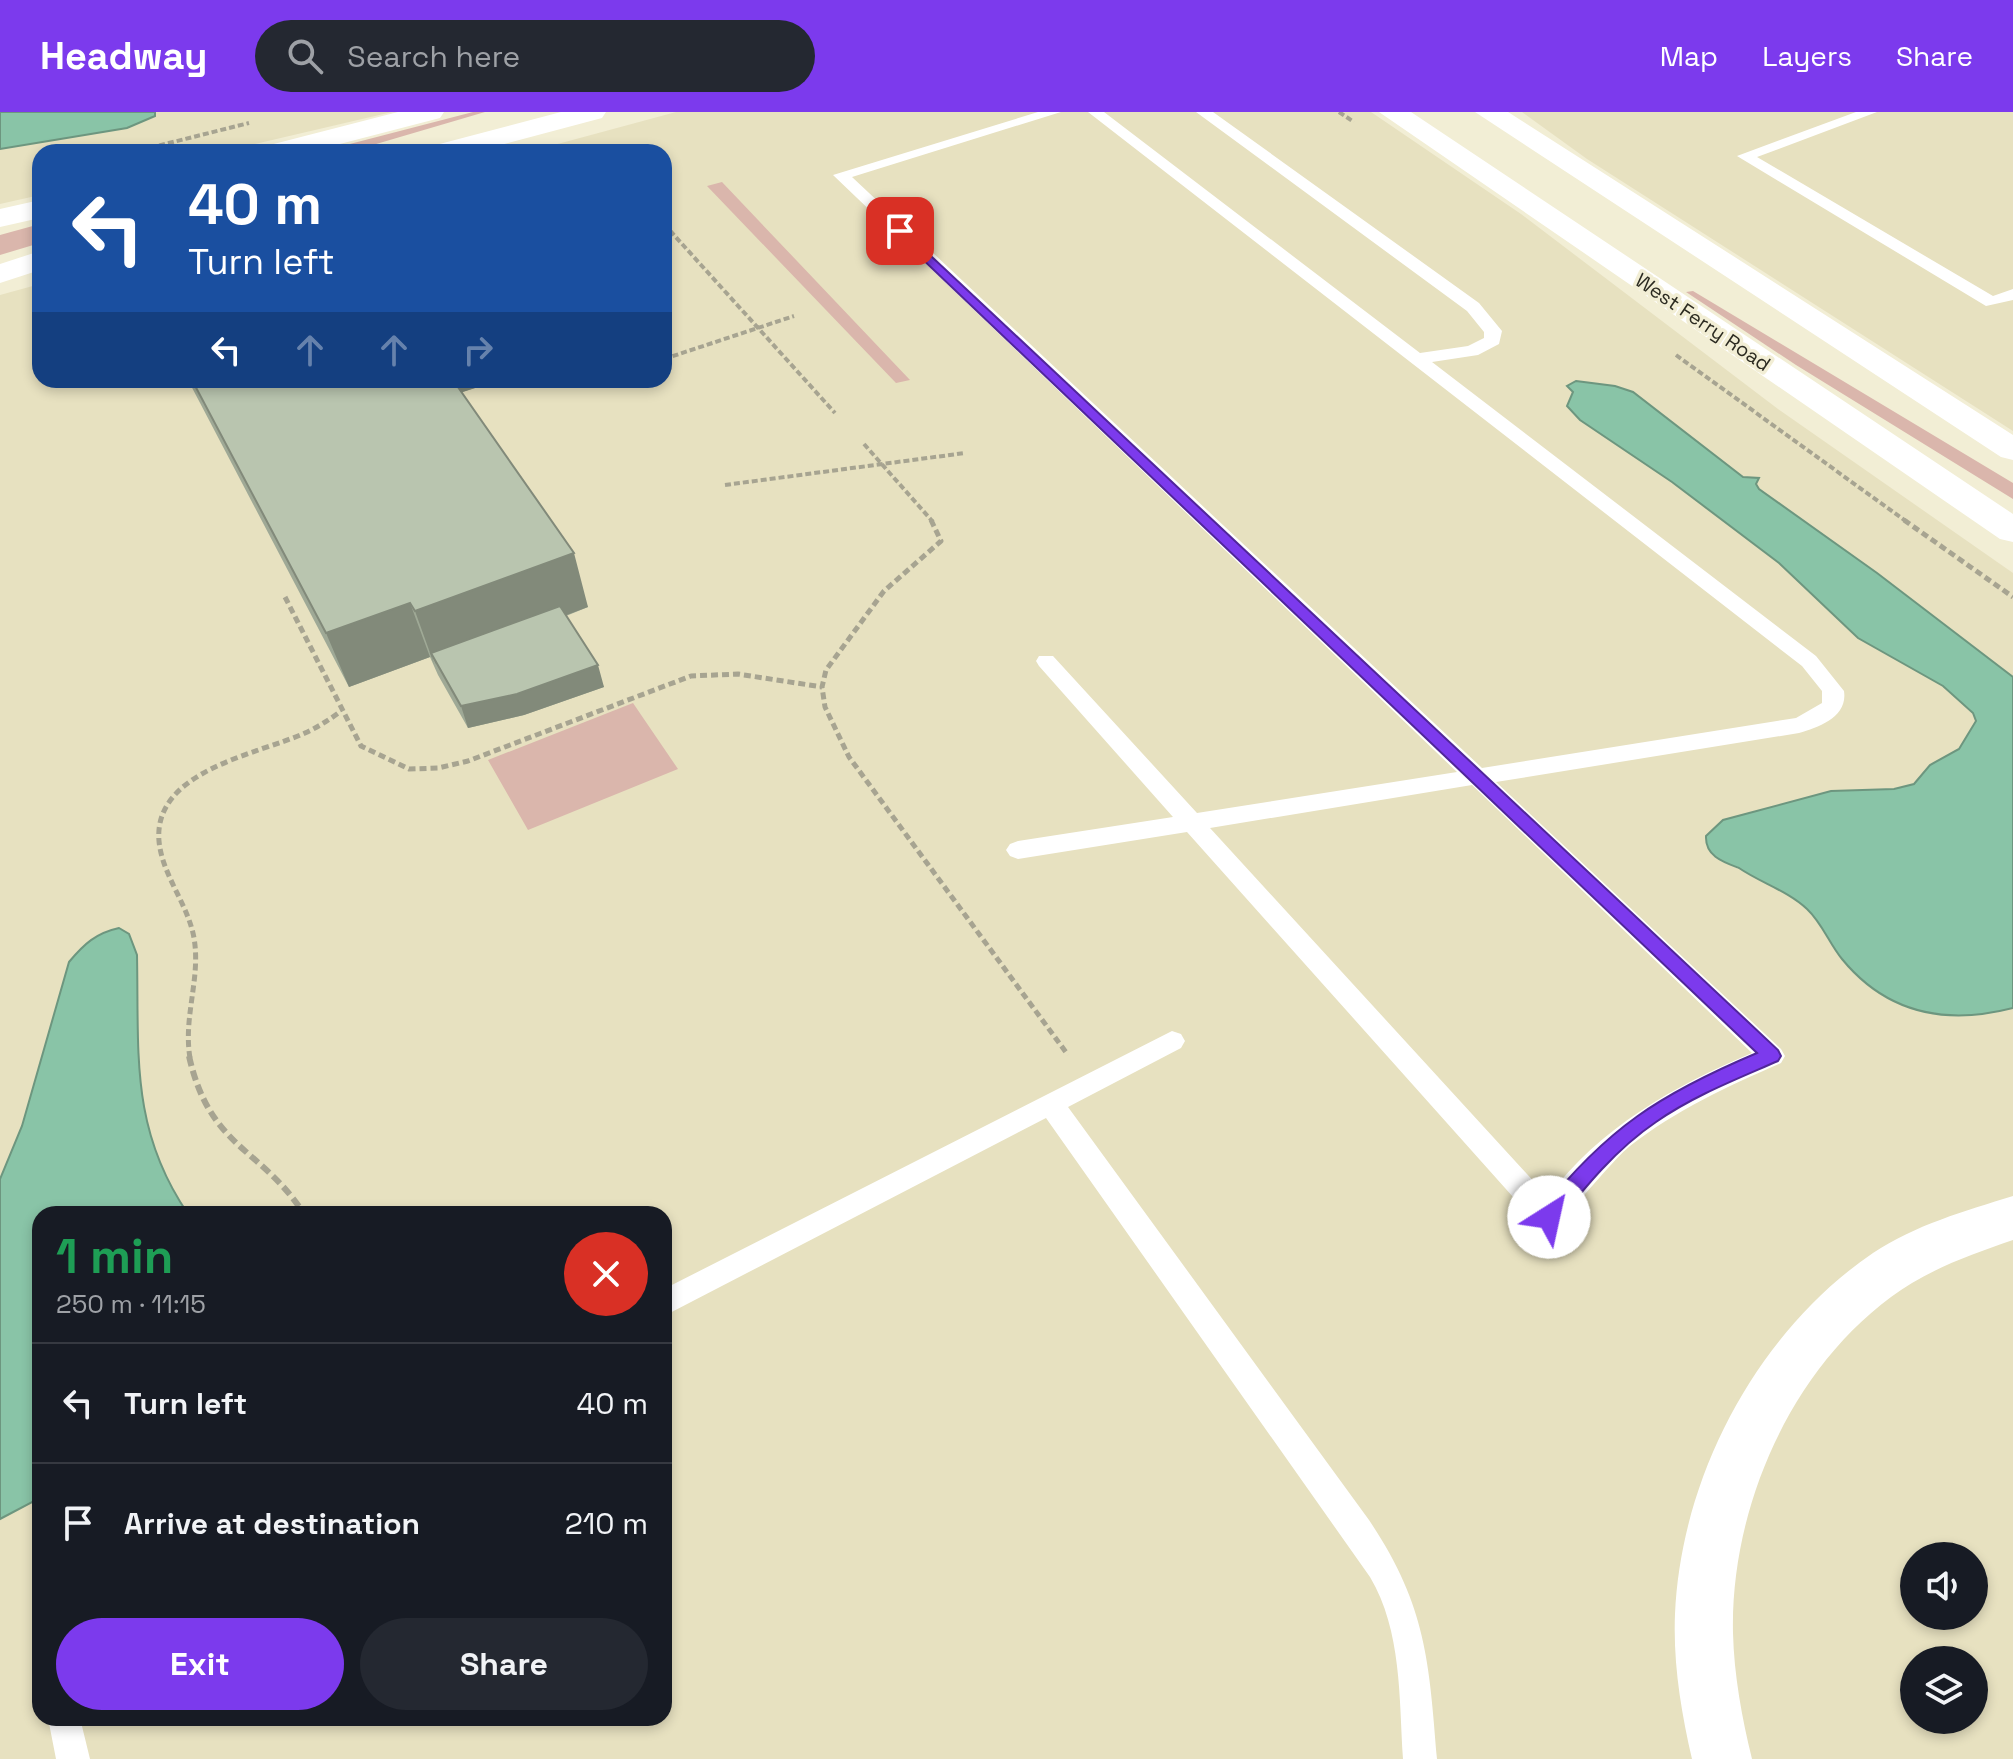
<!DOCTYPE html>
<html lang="en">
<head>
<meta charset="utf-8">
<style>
	body { margin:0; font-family:"Space Grotesk",sans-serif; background:#242831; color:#f1f3f6; height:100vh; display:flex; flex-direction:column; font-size:30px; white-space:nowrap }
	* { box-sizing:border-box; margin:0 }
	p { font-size:26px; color:#9ea1a6 }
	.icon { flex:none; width:44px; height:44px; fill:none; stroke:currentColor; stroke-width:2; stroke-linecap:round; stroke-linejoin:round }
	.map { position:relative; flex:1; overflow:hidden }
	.drawer { position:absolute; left:32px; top:1094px; width:640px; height:520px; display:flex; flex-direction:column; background:#171b24; border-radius:24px; box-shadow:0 4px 12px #0003 }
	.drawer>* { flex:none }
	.hud { position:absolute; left:32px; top:32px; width:640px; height:244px; border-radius:24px; box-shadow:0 4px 12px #0003; background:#1a4fa0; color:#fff; overflow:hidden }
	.tools { position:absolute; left:1900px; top:1430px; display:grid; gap:16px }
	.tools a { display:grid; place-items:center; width:88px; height:88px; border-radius:50%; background:#171b24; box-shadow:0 4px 12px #0003; font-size:40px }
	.pin { position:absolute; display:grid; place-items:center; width:68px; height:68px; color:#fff; margin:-34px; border-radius:16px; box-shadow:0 4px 12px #0006 }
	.me { position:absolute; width:88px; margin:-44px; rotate:35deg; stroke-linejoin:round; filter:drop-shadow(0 0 6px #0008) }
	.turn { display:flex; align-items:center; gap:28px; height:168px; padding:0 24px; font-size:36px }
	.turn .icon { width:104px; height:104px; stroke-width:2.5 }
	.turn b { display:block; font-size:56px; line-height:68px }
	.lanes { display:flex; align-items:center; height:76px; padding:0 24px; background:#0003; justify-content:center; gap:40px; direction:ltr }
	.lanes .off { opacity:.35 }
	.round { display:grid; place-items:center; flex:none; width:84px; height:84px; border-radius:42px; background:#242831 }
	.overview { display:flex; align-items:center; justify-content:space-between; height:136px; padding:0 24px }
	h1 { font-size:48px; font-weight:600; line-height:60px; color:#1e9e55 }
	.primary-button { display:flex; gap:16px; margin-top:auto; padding:16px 24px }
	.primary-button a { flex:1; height:92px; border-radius:48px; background:#7c3aed; color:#fff; font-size:32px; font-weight:600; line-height:92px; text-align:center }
	.primary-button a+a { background:#242831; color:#f1f3f6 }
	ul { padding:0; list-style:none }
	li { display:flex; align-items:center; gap:24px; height:120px; padding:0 24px; border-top:2px solid #363941 }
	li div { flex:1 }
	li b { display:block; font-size:30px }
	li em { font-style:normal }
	header { display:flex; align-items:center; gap:48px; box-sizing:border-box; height:112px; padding:0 40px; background:#7c3aed; color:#fff }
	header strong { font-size:38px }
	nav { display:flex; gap:44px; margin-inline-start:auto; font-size:28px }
	.search { width:560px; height:72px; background:#242831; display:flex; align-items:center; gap:20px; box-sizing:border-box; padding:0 28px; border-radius:44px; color:#9ea1a6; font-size:30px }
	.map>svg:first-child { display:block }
</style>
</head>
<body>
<header>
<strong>Headway</strong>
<div class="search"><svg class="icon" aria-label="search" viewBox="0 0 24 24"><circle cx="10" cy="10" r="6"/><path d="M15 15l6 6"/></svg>Search here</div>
<nav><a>Map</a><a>Layers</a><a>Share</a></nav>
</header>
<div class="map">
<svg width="2013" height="1647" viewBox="0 0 2013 1647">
	<rect width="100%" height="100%" fill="#f2eed5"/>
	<path fill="#e7e1c0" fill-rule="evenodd" d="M0 0H392L221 40H40V83L0 92Z
		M676 0H1371L1521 102 1778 297 2013 461V1647H0V183L40 172V268H664V40H528ZM40 1102H664V1606H40ZM1914 1444H1974V1504H1914ZM1914 1548H1974V1608H1914Z
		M1522 0H2013V319L1587 47Z"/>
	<path fill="#dab6ac" d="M473 0H485L349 40H319Z
		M722 70 910 268 896 271 707 74Z
		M40 112V131L0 143V123Z
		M1693 179 2013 371V387L1796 253 1686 180Z
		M633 591 678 657 528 718 488 648Z"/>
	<path fill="#89c4a7" stroke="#6d967f" stroke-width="2" d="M0 0H155V4L127 16 0 37Z
		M1576 269 1615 274 1633 280 1743 365 1759 366 1756 372 1759 377 1877 461 2013 565V896C1947 913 1887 902 1842 847 1829 831 1822 811 1807 797 1788 779 1761 771 1739 756 1723 750 1705 744 1706 724L1723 708 1831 679 1894 677 1914 672 1930 653 1959 637 1976 609 1973 601 1943 574 1858 526 1779 451 1672 370 1580 308 1567 294 1573 280 1567 274Z
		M119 816 129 822 137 843C139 942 130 1017 188 1102H40V1386L0 1407V1067L22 1014 69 850C84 832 96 821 119 816Z"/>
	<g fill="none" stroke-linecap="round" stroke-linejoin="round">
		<path stroke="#a7a491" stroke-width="4" stroke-dasharray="6 3" stroke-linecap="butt" d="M1339 0 1354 10
			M133 40 249 11
			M664 112 835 301
			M1676 243 1907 410
			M664 247 794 204
			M864 332 933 410
			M725 373 965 341"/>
		<path stroke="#a7a491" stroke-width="5" stroke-dasharray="7 4" stroke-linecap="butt" d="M931 408 941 429 884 479 826 558 822 575 825 595 849 645 1068 943
			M1904 408 2013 485
			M285 485 361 634 409 657 438 656 468 649 691 564 738 562 822 575
			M190 946C183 905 201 866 194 826 188 792 162 763 159 729 153 658 259 642 305 621 318 615 329 608 341 599"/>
		<path stroke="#a7a491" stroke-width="6" stroke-dasharray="10 5" stroke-linecap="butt" d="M189 944C210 1037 261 1035 304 1102"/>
		<path fill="#fff" fill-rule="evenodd" d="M1038 0H1061L852 65 1482 656 1796 606 1822 591V579L1802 554 1088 0H1104L1420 241 1468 234 1484 226V220L1467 199 1196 0H1213L1479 191 1502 219 1499 232 1478 243 1432 250 1816 544 1844 579C1848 605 1819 615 1799 621L1496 670 1781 937 1785 944 1781 951C1728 974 1676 998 1630 1034 1609 1051 1563 1112 1549 1117L1539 1114 1187 720 1018 747 1010 744 1006 738 1010 732 1018 729 1173 705 1039 554 1036 549 1039 544H1053L1197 701 1457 660 833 63ZM1472 673 1752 941C1674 974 1600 1015 1548 1085L1210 716Z
			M1856 0H1877L1757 45 1993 184 2013 177V188L1986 194 1737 44Z
			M1172 919 1181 922 1185 929 1181 936 1068 995 1369 1408C1426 1493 1429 1548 1437 1647H1403C1399 1586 1402 1519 1370 1465L1046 1006 664 1204V1177Z
			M48 1606H80L90 1647H56Z"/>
		<path fill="#fff" fill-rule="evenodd" d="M2013 1084V1128C1978 1140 1944 1152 1912 1171 1798 1241 1730 1389 1733 1521 1734 1563 1742 1606 1752 1647H1692C1681 1599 1673 1551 1675 1502 1681 1363 1758 1219 1873 1141 1915 1113 1965 1099 2013 1084Z"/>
		<path fill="#fff" fill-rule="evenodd" d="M398 0H444L440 6 309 40H262L266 34Z
			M561 0H606L602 6 474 40H428L432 34Z
			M1379 0H1411L2013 402V430L2000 427Z
			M1475 0H1508L2013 323V348L2001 345Z"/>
		<path fill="#fff" fill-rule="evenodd" d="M40 88V106L0 115V97Z
			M40 139V158L0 171V152Z"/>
	</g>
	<path fill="#9fa996" d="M188 268H500L462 280 588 495 566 504 604 575 524 603 468 616 438 563 430 545 349 575Z"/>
	<path fill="#828a7a" d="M429 268H500L435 289Z
		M574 441 588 495 436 552 431 541 434 552 415 499Z
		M410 491 430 545 349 575 326 521Z
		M598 553 604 575 524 603 468 616 461 594Z"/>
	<path fill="#b9c5af" stroke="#828a7a" stroke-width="2" d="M192 268H453L574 441 415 499 410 491 326 521Z
		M560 494 598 553 517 582 461 594 431 541Z"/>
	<path fill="#7c3aed" stroke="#51269a" stroke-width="2" d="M900 115 1778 938 1781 944 1778 949C1737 967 1693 984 1656 1010 1616 1037 1585 1075 1556 1112H1541L1538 1105 1541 1099C1607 1016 1660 982 1757 941L896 122 894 119Z"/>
	<g text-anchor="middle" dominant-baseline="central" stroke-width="7" stroke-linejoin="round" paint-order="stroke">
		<g font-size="20" fill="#2c2b21" stroke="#f2eed5">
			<text transform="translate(1703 210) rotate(34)">West Ferry Road</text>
		</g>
	</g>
</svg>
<div class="tools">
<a><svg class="icon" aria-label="sound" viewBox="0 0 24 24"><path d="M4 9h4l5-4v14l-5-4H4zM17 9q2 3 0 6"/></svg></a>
<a><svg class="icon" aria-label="layers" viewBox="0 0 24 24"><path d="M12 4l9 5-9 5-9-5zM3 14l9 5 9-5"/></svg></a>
</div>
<div class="pin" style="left:900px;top:119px;background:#d93025"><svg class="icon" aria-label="arrive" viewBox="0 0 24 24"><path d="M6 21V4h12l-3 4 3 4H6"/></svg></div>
<svg class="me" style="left:1549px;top:1105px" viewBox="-20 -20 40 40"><circle r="19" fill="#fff"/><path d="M0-13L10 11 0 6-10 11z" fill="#7c3aed"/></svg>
<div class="hud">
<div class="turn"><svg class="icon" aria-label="left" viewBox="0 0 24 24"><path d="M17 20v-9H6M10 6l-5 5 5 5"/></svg><div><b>40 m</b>Turn left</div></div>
<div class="lanes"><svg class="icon" aria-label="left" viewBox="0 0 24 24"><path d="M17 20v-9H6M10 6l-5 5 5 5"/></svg><svg class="icon off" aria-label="ahead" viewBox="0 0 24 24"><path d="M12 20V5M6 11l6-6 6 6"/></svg><svg class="icon off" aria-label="ahead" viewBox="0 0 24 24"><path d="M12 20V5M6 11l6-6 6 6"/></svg><svg class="icon off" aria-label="right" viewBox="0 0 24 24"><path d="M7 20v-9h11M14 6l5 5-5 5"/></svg></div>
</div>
<section class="drawer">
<div class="overview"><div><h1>1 min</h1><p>250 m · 11:15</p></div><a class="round" style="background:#d93025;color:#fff"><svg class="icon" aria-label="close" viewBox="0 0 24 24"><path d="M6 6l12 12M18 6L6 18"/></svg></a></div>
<ul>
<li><svg class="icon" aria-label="left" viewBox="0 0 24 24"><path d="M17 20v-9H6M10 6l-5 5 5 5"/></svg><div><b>Turn left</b></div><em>40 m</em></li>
<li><svg class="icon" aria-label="arrive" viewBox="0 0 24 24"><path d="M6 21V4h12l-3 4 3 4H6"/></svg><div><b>Arrive at destination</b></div><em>210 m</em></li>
</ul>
<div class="primary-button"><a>Exit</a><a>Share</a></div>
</section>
</div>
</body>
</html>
